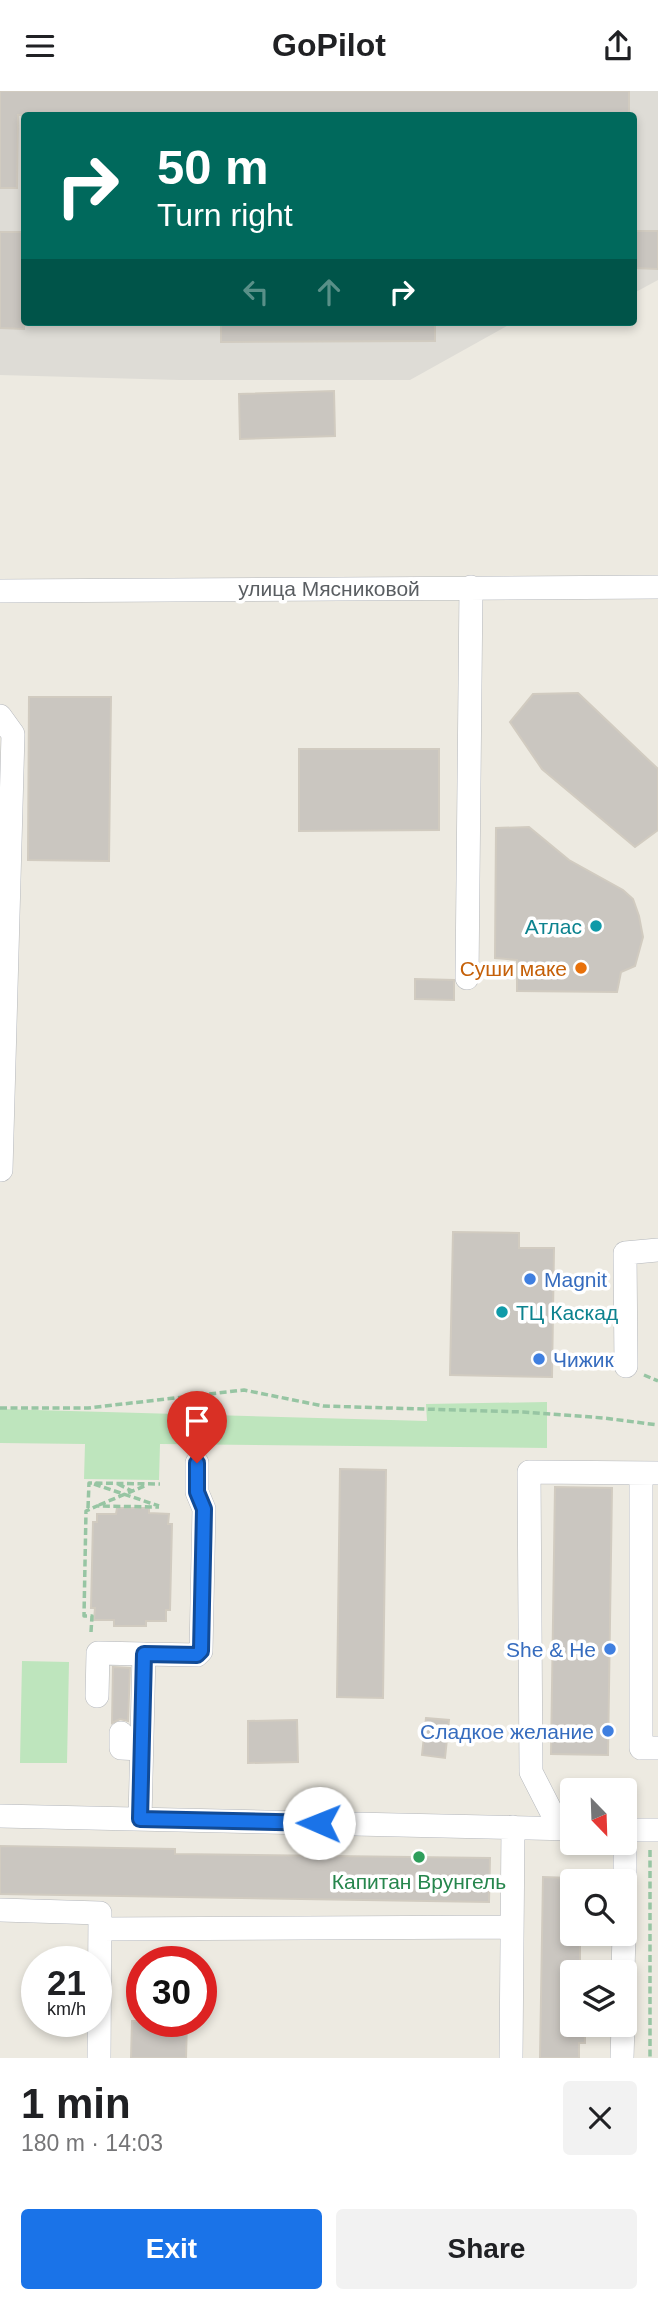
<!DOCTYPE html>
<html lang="en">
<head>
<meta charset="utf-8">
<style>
	body { margin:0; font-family:Arial,sans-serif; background:#f2f2f2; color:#202124; height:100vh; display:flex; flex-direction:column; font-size:26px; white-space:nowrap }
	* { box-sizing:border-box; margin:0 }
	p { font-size:23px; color:#757577 }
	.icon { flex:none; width:38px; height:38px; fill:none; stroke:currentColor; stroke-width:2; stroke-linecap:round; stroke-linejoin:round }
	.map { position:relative; height:1967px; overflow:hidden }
	.panel { display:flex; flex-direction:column; background:#fff; flex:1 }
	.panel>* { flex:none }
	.top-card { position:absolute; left:21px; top:21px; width:616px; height:214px; border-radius:7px; box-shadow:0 4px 10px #0003; background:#00695c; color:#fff; overflow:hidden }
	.needle { width:46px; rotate:157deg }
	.buttons { position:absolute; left:560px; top:1687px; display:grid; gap:14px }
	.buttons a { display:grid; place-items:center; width:77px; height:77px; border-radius:7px; background:#fff; box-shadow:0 4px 10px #0003; font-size:35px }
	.speed { position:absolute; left:21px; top:1855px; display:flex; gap:14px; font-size:35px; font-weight:700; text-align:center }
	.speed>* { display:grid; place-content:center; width:91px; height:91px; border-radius:50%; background:#fff; box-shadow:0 4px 10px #0003; line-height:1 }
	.speed small { font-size:18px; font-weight:400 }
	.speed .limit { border:10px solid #d22; background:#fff; color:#111 }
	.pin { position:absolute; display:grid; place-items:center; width:60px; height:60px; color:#fff; margin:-72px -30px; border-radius:50% 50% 50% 0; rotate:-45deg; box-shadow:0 0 7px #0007 }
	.pin .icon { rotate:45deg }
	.me { position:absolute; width:77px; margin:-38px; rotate:271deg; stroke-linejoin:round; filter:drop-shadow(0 0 5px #0008) }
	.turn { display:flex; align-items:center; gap:24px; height:147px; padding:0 21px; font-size:32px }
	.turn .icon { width:91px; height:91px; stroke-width:2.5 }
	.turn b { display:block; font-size:49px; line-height:60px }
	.lanes { display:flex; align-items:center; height:66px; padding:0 21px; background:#0003; justify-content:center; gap:35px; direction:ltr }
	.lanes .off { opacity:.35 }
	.round { display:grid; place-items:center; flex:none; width:74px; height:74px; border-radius:7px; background:#f2f2f2 }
	.overview { display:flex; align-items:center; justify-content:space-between; height:119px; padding:0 21px }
	h1 { font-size:42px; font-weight:600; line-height:52px }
	.action { display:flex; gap:14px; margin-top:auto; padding:14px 21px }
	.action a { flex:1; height:80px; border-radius:7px; background:#1a73e8; color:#fff; font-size:28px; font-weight:600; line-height:80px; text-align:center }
	.action a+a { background:#f2f2f2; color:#202124 }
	header { display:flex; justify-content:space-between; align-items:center; height:91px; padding:0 21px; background:#fff; font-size:32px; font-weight:600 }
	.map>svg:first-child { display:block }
</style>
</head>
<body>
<header><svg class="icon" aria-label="menu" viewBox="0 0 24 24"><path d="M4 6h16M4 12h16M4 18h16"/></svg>GoPilot<svg class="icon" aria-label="share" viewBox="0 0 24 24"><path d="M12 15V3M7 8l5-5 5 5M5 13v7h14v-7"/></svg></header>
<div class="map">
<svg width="658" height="1967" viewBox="0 0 658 1967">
	<rect width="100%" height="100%" fill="#edeae1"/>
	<path fill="#dedcd6" d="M0 0H658V189L634 202V24H24V231H514L410 289H179L0 284Z"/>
	<path fill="#bee5bd" d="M547 1311V1357L160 1353 159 1389 84 1388 85 1353 0 1352V1318L427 1330 426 1313Z
		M22 1570 69 1571 67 1672H20Z"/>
	<path fill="#cac6c0" stroke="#d1cbc0" stroke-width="2" d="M0 0H629V24H18L17 97H0Z
		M634 140H658V178L634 177Z
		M0 141H24V238L0 237Z
		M221 231H435V250L221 251Z
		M334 300 335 345 240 348 239 303Z
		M578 602 658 678V739L635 756 542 678 510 631 533 603Z
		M29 606H111L109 770 28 769Z
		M299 658H439V739L299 740Z
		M529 736 569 769 623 799 633 808 639 825 643 846 635 875 621 881 617 901 517 900V869L495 867 496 737Z
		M415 888 454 889V909L415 908Z
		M453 1141 519 1142V1157H554L552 1286 450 1284Z
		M340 1378 386 1379 383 1607 337 1606Z
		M555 1396 612 1397 608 1664 551 1663Z
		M117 1417H149V1422L169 1423 168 1433H172L170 1519H166V1530H146V1535H114V1529H94L95 1517H91L93 1431H97V1423H116Z
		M113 1576 130 1577 128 1630 120 1628 112 1632Z
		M426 1627 449 1629 445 1667 422 1664Z
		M297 1629 298 1671 248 1672V1630Z
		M0 1755 175 1758V1763L490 1767 489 1811 0 1803Z
		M543 1786 572 1787V1843H580V1881H572V1934H585V1952H579V1967H540Z
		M132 1930H187L186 1967H131Z"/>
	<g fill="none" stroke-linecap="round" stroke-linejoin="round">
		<defs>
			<path id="minor" d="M0 500 658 496
				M0 625 13 643 1 1079
				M467 887 471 496
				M626 1275 625 1162 658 1159
				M641 1382V1657H658
				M97 1605 98 1562 144 1563
				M121 1642V1657L141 1658
				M553 1724 531 1681 529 1381 658 1382
				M0 1725 572 1738
				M140 1728 144 1563 197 1564 201 1560 204 1418 197 1401V1372
				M625 1739H658
				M625 1790V1739
				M0 1819 100 1822 99 1967
				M100 1838 512 1836
				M623 1881 624 1843
				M511 1967 513 1736
				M622 1967 623 1934"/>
		</defs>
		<use href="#minor" stroke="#b4b7bc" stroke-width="24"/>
		<path stroke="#97c5a3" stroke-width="3.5" stroke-dasharray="7 3.5" stroke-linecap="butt" d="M644 1284 658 1290
			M0 1317H88L244 1299 323 1315 523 1321 604 1327 658 1334
			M94 1393 159 1415
			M118 1393 132 1400
			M99 1414 147 1394
			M88 1417 89 1392 160 1393
			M91 1541 92 1525H84L86 1420 97 1415 159 1416
			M650 1759V1967"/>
		<use href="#minor" stroke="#fff" stroke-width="23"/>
	</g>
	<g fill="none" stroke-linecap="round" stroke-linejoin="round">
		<defs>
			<path id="route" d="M197 1372V1401L204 1418 201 1560 197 1564 144 1563 140 1728 319 1732"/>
		</defs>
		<use href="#route" stroke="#114b97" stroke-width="18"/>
		<use href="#route" stroke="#1a73e8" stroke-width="12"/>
	</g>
	<g fill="#0f9aa8" stroke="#fff" stroke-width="2.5">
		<circle cx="596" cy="835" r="7"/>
		<circle cx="502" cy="1221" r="7"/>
	</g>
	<circle fill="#e8710a" stroke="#fff" stroke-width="2.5" cx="581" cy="877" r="7"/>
	<g fill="#3f7fe0" stroke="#fff" stroke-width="2.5">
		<circle cx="530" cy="1188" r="7"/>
		<circle cx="539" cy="1268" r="7"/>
		<circle cx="610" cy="1558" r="7"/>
		<circle cx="608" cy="1640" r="7"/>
	</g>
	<circle fill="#2e9e5b" stroke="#fff" stroke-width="2.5" cx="419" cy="1766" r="7"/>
	<g text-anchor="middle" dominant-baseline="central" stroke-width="7" stroke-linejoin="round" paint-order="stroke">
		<g font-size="21" fill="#5a5e62" stroke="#fff">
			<text x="329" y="497">улица Мясниковой</text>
		</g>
		<g font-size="21" fill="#0d838f" stroke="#fff" text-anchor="end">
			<text x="582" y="835">Атлас</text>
			<text x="516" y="1221" text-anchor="start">ТЦ Каскад</text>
		</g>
		<g font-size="21" fill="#c56008" stroke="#fff" text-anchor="end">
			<text x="567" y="877">Суши маке</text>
		</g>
		<g font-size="21" fill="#366cbe" stroke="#fff" text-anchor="start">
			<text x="544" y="1188">Magnit</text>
			<text x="553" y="1268">Чижик</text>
			<text x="596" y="1558" text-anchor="end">She &amp; He</text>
			<text x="594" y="1640" text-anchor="end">Сладкое желание</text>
		</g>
		<g font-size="21" fill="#27864d" stroke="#fff">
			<text x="419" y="1790">Капитан Врунгель</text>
		</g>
	</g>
</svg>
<div class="buttons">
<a><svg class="needle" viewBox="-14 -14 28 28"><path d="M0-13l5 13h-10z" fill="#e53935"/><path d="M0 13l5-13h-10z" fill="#757577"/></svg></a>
<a><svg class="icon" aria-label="search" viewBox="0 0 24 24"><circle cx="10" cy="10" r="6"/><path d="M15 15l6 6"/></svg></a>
<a><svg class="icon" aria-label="layers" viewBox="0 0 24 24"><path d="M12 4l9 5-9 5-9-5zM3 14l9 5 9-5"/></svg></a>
</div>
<div class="speed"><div>21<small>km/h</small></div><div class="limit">30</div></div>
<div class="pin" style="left:197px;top:1372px;background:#d93025"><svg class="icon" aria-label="arrive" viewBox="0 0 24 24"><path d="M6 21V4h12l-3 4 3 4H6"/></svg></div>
<svg class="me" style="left:319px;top:1732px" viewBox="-20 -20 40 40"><circle r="19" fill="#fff"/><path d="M0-13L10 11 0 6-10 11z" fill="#1a73e8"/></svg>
<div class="top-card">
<div class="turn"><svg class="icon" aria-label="right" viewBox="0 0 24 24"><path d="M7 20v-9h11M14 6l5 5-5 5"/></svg><div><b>50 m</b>Turn right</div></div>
<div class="lanes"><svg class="icon off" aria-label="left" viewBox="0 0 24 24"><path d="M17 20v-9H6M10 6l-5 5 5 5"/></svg><svg class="icon off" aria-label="ahead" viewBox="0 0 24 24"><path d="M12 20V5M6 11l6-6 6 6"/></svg><svg class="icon" aria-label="right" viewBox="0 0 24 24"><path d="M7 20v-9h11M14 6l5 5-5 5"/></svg></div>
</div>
</div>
<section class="panel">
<div class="overview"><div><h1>1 min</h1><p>180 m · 14:03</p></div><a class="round"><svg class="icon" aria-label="close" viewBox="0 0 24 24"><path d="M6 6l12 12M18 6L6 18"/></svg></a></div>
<div class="action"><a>Exit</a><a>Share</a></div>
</section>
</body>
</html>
